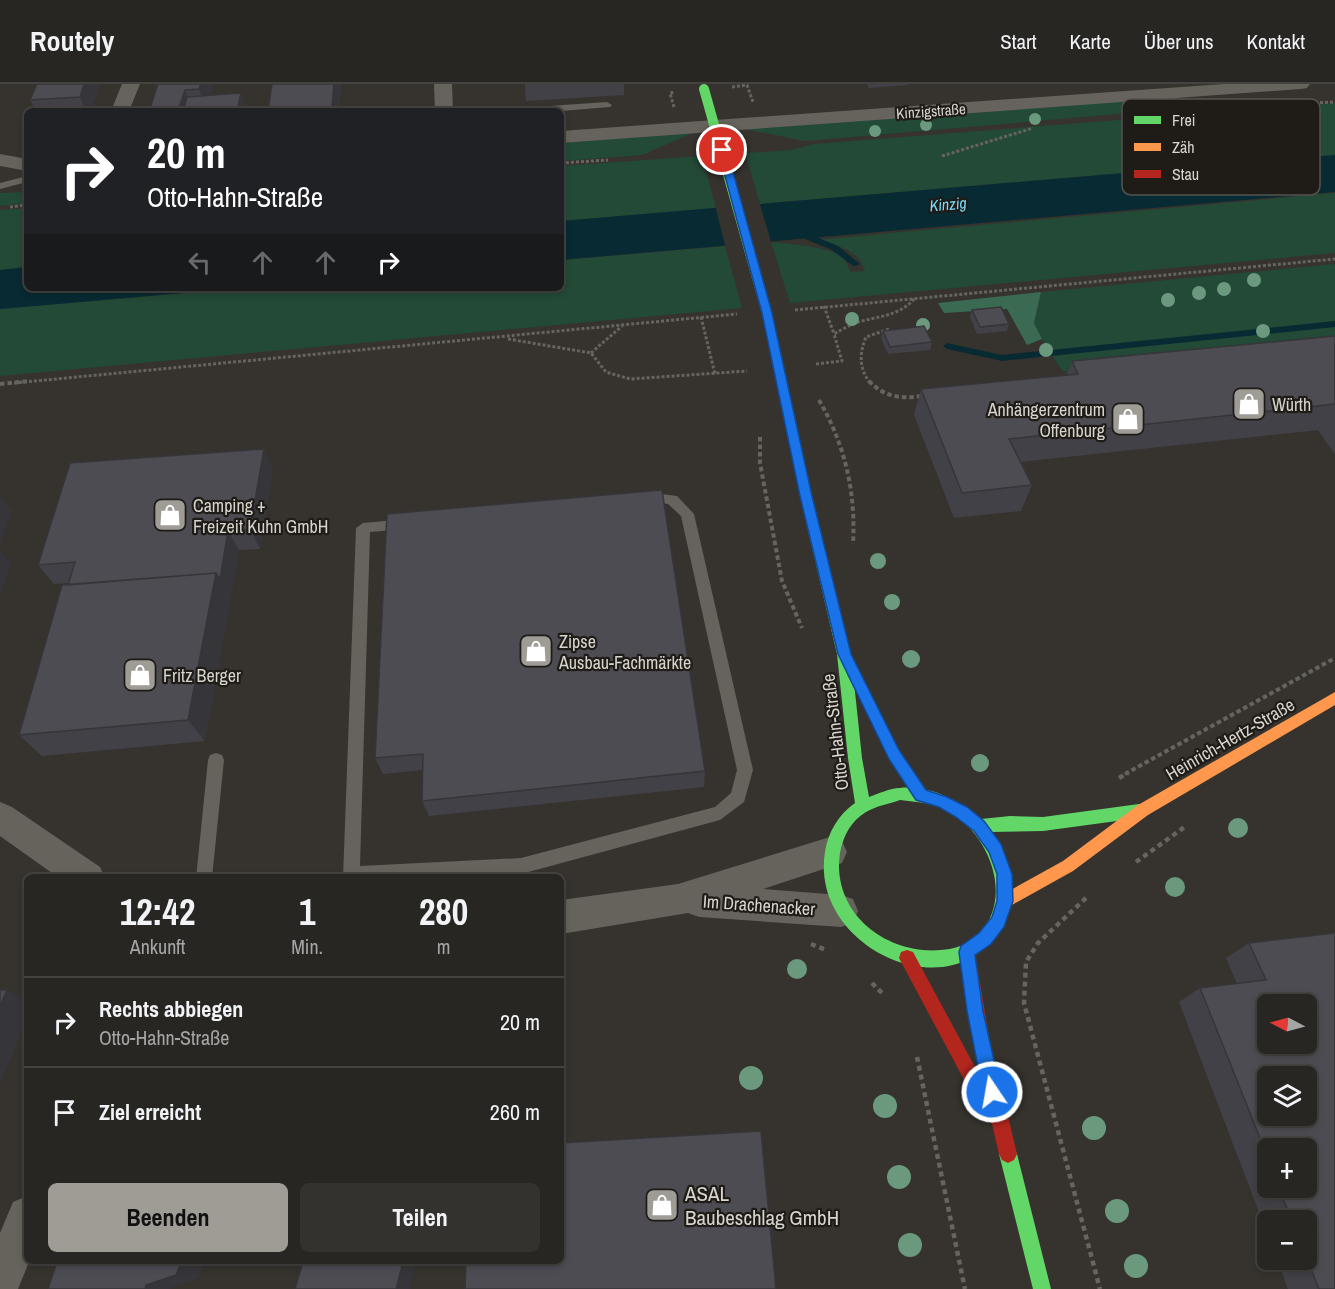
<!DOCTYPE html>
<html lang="de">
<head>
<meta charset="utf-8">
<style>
	body { margin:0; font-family:"Archivo Narrow",sans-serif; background:#34322f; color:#f1f3f6; height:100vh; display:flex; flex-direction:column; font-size:22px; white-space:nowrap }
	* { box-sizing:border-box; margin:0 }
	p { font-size:20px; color:#a5a5a5 }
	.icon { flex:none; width:33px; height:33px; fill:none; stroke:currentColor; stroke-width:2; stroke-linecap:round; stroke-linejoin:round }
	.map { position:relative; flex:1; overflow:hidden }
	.drawer { position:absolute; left:24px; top:790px; width:540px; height:390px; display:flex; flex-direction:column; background:#282622; border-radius:9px; box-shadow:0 3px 9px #0003,0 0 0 2px #444340 }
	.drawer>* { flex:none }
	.hud { position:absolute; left:24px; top:24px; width:540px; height:183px; border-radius:9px; box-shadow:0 3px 9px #0003,0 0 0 2px #444340; background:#202124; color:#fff; overflow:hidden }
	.needle { width:39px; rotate:276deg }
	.tools { position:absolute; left:1257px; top:910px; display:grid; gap:12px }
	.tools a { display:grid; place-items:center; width:60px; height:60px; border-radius:9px; background:#282622; box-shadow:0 3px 9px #0003,0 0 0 2px #444340; font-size:30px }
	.pin { position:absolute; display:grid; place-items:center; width:51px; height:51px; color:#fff; margin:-26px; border:3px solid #fff; border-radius:50%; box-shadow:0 2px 6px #0007 }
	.me { position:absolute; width:66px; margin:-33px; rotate:348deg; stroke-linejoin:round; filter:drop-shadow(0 0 4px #0008) }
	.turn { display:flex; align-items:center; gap:21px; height:126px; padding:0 24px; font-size:27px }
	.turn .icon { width:78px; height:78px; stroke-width:2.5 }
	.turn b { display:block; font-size:42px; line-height:51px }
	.lanes { display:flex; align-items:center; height:57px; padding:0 24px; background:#0003; justify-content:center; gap:30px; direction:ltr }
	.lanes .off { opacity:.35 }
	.eta { display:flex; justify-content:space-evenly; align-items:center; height:102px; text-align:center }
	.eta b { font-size:36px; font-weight:700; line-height:42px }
	.action { display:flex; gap:12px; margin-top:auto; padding:12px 24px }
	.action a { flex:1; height:69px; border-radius:9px; background:#9f9c96; color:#111; font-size:24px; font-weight:700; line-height:69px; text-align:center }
	.action a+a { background:#34322f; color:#f1f3f6 }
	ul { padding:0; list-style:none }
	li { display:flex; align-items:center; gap:18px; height:90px; padding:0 24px; border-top:2px solid #444340 }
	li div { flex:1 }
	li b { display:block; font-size:22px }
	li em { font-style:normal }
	header { display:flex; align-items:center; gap:36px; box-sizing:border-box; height:84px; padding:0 30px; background:#282622; border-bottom:2px solid #444340 }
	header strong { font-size:28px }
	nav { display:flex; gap:33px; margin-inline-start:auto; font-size:21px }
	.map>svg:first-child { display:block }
</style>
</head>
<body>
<header>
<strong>Routely</strong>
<nav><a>Start</a><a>Karte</a><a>Über uns</a><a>Kontakt</a></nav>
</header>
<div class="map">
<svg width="1335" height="1205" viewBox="0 0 1335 1205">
	<rect width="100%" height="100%" fill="#36332e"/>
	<path fill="#234937" d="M1173 13 1168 18 1118 30 805 57 744 45Z
		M1335 19V71L760 120 745 69 791 66 814 60Z
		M695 48 642 71 561 77V59Z
		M702 72 716 124 561 137V82Z
		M27 108V119L0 122V109Z
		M1335 109V169L790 219 771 158C789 160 826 162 841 172 846 176 848 183 851 188L865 187C858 164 835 161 814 156Z
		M27 124V183L0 186V126Z
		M725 162 742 224 0 292V225L241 204H561V176Z
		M1335 180V255L1063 288 1042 255 1034 239 1041 208Z"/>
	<path fill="#3a6b52" d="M1041 208 1034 239 1042 255 1027 261 1007 225 944 229 938 219Z"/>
	<path fill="#082a33" d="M1335 71V108L561 176V137Z
		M27 183V204H241L0 225V186Z"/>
	<path fill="#36332e" d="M759 117 772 161 726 165 715 121Z"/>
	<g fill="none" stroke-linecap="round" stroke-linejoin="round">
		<path fill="#082a33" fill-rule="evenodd" d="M796 147H802L838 162 860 180 856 182H853L832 166 796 151Z
			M1335 237V243L1002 277 947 265 943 262 947 259 1002 271Z"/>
		<path stroke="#66645e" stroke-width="3" stroke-dasharray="3 2" stroke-linecap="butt" d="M732 3 747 1 753 18
			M1315 19 1335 18
			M674 23 670 9 675 8
			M942 72 1033 44
			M561 79 608 76
			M10 123 27 121
			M824 222 834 250
			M795 226 1335 175
			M701 233 715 290
			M508 255 591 269 606 288 630 295 747 287
			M591 269 622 242
			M816 280 842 277 834 250C841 246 848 242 855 239 877 232 899 233 915 214
			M14 299 737 230
			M870 299C859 284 859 270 866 253L889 245"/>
		<path stroke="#66645e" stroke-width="4" stroke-dasharray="4.5 3" stroke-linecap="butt" d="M869 297C884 313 901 315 922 312
			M0 300 30 297
			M819 316C845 361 856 408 853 460
			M760 353V379L782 497 802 544
			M1125 690 1335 574"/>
		<path stroke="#66645e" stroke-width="4.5" stroke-dasharray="5 4" stroke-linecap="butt" d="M1119 694 1128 689
			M1136 778 1186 742
			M1086 814 1038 859 1026 878 1024 919 1100 1205
			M811 860 826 866
			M872 899 884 911
			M917 973 965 1205"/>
		<path fill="#65635b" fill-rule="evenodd" d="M607 18 612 21 610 23 561 27H515L520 24Z
			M27 92V98L0 105V99Z
			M645 408 677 412 694 430 753 686 744 718 720 736 521 790 444 794H343L356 444 363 439 406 435 413 440 406 445 370 448 360 782 521 774 715 723 731 709 737 686 681 432 668 420 640 416 638 413Z
			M216 669 222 671 224 676 212 794H196L208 676 210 671Z"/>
		<path fill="#65635b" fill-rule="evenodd" d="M122 0H140L129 27H111Z
			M434 0H452L453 27H435Z
			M1224 0H1310L1307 4 1301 5 561 59V47Z
			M0 70 27 75V87L0 82Z
			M0 718 12 723 100 783 105 794H59L0 752Z
			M830 753 842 757 847 768 842 779 763 805 841 811 853 815 858 827 853 839 841 843 699 833 688 829 561 850V816L678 800Z
			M27 1112V1178H29L18 1205H0V1149L13 1118Z"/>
		<path fill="#63d668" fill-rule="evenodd" d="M767 226 772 229 812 412 851 570 862 674 869 713C878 710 890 704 900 704 929 701 960 716 981 735L1010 732 1043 733 1139 720 1144 722 1146 727 1144 732 1139 734 1043 747 991 748C1009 777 1018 810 1001 842 956 930 809 865 825 768 828 748 839 730 855 719L848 674 837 570 800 412 762 229ZM900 716C916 718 934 719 948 727 989 749 1015 814 978 851 968 861 954 865 941 866 885 871 831 828 840 769 843 752 851 737 866 728 876 722 889 720 900 716Z
			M1008 1061 1014 1064 1017 1070 1051 1205H1033L999 1070 1002 1064Z"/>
		<path fill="#ff974d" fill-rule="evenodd" d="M1335 608V621L1148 731 1073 787 1010 822 1005 824 1000 822 997 817 1000 812 1063 777 1138 721Z"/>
		<path fill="#b3261e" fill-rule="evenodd" d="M854 584 859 586 899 666 927 707 929 712 927 717 922 718 917 717 889 674 847 590 849 586Z
			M967 860 973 863 975 868 989 953 1017 1070 1014 1076 1008 1079 1002 1076 999 1070 987 1018 982 1021 976 1018 899 874 901 868 907 866 913 868 982 996 973 953 959 868 961 863Z"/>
		<path stroke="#63d668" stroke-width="10" d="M704 5 767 229"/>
	</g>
	<g fill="#6b997e">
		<circle cx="1035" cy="35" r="6"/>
		<circle cx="926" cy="41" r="6"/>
		<circle cx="875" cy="47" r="6"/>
		<circle cx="1254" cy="196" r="7"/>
		<circle cx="1224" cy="205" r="7"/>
		<circle cx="1199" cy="209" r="7"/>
		<circle cx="1168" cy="216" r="7"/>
		<circle cx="852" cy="235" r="7"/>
		<circle cx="923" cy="241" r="7"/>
		<circle cx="1263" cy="247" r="7"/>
		<circle cx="1046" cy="266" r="7"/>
		<circle cx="878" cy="477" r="8"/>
		<circle cx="892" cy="518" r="8"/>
		<circle cx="911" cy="575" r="9"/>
		<circle cx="980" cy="679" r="9"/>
		<circle cx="1238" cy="744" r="10"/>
		<circle cx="1175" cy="803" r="10"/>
		<circle cx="797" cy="885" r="10"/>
		<circle cx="751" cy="994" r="12"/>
		<circle cx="885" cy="1022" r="12"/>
		<circle cx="1094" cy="1044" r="12"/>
		<circle cx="899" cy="1093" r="12"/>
		<circle cx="1117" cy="1127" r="12"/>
		<circle cx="910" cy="1161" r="12"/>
		<circle cx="1136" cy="1182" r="12"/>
	</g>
	<path fill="#424147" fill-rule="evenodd" d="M37 0H100L91 27H36L30 16Z
		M158 0H214L211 11 241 9 245 23V27H149Z
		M272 0H341L339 27H268Z
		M525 0H624V11L526 17Z
		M867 0H908L907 1 869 4Z
		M972 226 1009 240 1007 247 977 250 970 233Z
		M883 247 932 258 930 266 888 270 881 254Z
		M1335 252V371L1318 346 1020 378 1032 401 1021 427 954 434 914 331 921 305 1066 292 1072 277Z
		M273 385 260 465 239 466 205 657 42 672 19 651 69 499 54 500 38 481Z
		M387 430 705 687 704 703 429 732 422 717V686L383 690 375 674Z
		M1335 849V1205H1288L1277 1176H1306V1137H1268V1152L1179 918 1200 904 1237 900 1226 874 1249 859ZM1268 1065 1306 1104H1268Z"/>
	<path fill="#363539" d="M84 0H100L91 27H86L80 13Z
		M201 0H214L207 26 199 5Z
		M334 0H341L339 27H333L332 23Z
		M185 6 193 27H178Z
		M241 9 245 23V27H237Z
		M264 365 273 385 260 465 250 445Z
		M0 412 12 427 0 459Z
		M228 447 239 466 205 657 188 636 216 489Z
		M0 467 11 480 0 510Z
		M7 906 27 917V936L0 1000V922Z
		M181 1178H204L199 1194 170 1204V1205H145L146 1201Z
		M403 1178H416L409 1205H396Z"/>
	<path fill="#4d4c52" stroke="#363539" stroke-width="1.5" fill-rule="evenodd" d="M37 0H84L80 13 30 16Z
		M158 0H201L199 5 185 6 178 27H149Z
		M272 0H334L332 23 268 27Z
		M241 9 237 27H183L187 13Z
		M1001 223 1009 240 980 243 972 226Z
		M924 242 932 258 890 263 883 247Z
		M1335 252V320L1009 355 1032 401 962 409 921 305 1078 290 1072 277Z
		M264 365 250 445 228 447 220 495 216 489 68 501 75 478 38 481 70 379Z
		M662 406 705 687 422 717 423 670 375 674 387 430Z
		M216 489 188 636 19 651 62 501Z
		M1335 849V1205H1319L1306 1173V1137H1292L1279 1104H1306V1065H1268V1074L1200 904 1266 896 1249 859ZM1268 921H1306V960H1268ZM1268 993H1306V1032H1268Z
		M0 906H7L0 922Z
		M761 1047 776 1205H465L466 1178H561V1059Z
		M57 1178H181L176 1191 146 1201 145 1205H48Z
		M303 1178H403L396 1205H295Z"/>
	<path fill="#1a73e8" stroke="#114b97" stroke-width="1.5" d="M722 64 727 66 772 229 812 412 851 570 899 666 926 706 947 713 967 723 984 737 1001 760 1012 790 1013 817 1004 843 991 860 975 871 983 927 1001 1008 998 1014 992 1016 986 1014 983 1008 967 927 959 868 961 862 979 849 992 833 997 817V790L989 768 974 747 956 733 939 723 916 716 889 675 838 570 800 412 762 229 718 66Z"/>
	<defs>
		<symbol id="shop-square" viewBox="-11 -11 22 22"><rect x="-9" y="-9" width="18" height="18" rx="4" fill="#9f9c96" stroke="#1f1c18"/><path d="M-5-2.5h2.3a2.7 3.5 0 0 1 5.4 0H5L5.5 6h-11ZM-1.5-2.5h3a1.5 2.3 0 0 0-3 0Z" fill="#fff"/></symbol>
	</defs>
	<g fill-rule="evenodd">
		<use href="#shop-square" x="1230" y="301" width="38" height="38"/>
		<use href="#shop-square" x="1109" y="316" width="38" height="38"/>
		<use href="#shop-square" x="151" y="412" width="38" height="38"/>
		<use href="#shop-square" x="517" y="548" width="38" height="38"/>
		<use href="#shop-square" x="121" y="572" width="38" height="38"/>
		<use href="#shop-square" x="643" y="1102" width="38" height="38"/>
	</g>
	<g text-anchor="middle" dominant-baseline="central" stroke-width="4.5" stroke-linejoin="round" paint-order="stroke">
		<g font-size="15" fill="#d7d4ce" stroke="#1f1c18">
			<text transform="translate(931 27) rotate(-4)">Kinzigstraße</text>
		</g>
		<g font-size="16" font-style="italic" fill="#76dbfc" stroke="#1f1c18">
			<text transform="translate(948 120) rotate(-5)">Kinzig</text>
		</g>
		<g font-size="18" fill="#d7d4ce" stroke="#1f1c18" text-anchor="start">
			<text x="1272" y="320">Würth</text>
			<text x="1105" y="325" text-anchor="end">Anhängerzentrum<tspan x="1105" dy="21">Offenburg</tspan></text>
			<text x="193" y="421">Camping +<tspan x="193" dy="21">Freizeit Kuhn GmbH</tspan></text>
			<text x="559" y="557">Zipse<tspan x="559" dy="21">Ausbau-Fachmärkte</tspan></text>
			<text x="163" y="591">Fritz Berger</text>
		</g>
		<g font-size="18" fill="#d7d4ce" stroke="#1f1c18">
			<text transform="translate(835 648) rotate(-97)">Otto-Hahn-Straße</text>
			<text transform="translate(1230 655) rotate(-30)">Heinrich-Hertz-Straße</text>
			<text transform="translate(759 821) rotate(4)">Im Drachenacker</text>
		</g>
		<g font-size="21" fill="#d7d4ce" stroke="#1f1c18" text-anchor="start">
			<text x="685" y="1109">ASAL<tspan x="685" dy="24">Baubeschlag GmbH</tspan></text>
		</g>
	</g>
	<rect x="1122" y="15" width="198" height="96" rx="9" fill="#1f1c18" stroke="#56534f" stroke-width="1.5"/>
	<rect x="1134" y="32" width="27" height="8" fill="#63d668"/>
	<rect x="1134" y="59" width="27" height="8" fill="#ff974d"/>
	<rect x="1134" y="86" width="27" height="8" fill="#b3261e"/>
	<g font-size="16" fill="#d7d4ce">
		<text x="1172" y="42">Frei</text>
		<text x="1172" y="69">Zäh</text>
		<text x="1172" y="96">Stau</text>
	</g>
</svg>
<div class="tools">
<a><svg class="needle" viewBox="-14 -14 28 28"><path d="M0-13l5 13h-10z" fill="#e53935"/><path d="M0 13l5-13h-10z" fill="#a5a5a5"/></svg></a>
<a><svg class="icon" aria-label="layers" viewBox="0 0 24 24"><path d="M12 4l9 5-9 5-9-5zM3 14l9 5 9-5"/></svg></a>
<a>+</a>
<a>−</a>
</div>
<div class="pin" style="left:722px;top:66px;background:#d93025"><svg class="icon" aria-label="arrive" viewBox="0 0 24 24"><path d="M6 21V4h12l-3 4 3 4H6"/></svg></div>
<svg class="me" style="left:992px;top:1008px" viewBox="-20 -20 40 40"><circle r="17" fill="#1a73e8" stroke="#fff" stroke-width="3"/><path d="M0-11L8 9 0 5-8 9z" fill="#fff"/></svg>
<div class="hud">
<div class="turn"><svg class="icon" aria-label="right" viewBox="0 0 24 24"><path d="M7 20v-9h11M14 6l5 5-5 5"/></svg><div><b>20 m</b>Otto-Hahn-Straße</div></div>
<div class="lanes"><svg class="icon off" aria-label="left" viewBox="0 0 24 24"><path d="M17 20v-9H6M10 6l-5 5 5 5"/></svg><svg class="icon off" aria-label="ahead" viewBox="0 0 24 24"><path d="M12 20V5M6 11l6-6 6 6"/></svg><svg class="icon off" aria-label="ahead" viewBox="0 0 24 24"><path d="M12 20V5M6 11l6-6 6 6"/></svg><svg class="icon" aria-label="right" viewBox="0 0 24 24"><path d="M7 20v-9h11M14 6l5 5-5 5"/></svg></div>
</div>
<section class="drawer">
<div class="eta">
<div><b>12:42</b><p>Ankunft</p></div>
<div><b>1</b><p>Min.</p></div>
<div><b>280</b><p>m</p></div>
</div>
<ul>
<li><svg class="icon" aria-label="right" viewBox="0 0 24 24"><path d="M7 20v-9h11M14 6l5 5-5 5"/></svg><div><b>Rechts abbiegen</b><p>Otto-Hahn-Straße</p></div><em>20 m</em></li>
<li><svg class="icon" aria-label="arrive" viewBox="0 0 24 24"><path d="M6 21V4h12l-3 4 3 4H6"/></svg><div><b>Ziel erreicht</b></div><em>260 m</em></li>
</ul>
<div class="action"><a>Beenden</a><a>Teilen</a></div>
</section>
</div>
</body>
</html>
